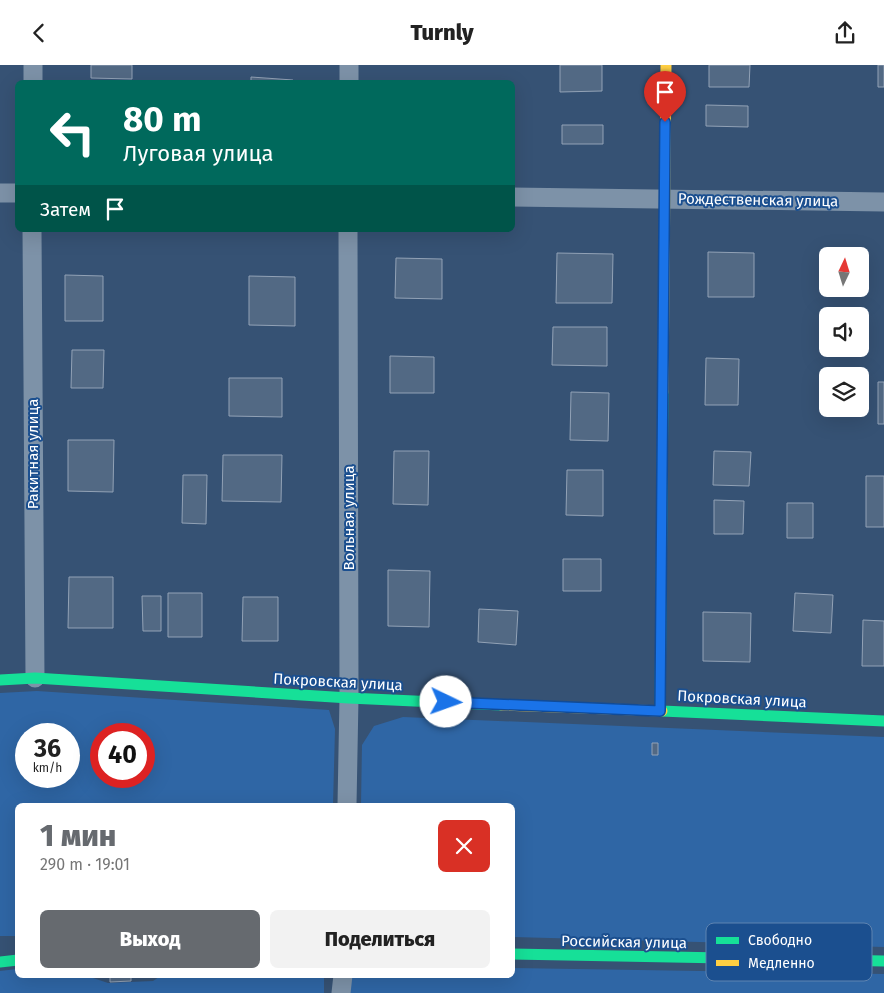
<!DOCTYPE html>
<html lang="ru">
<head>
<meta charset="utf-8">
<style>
	body { margin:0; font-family:"Fira Sans",sans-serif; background:#f2f2f2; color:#222; height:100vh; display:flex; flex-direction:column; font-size:19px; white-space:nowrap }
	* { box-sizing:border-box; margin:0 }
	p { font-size:16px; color:#767676 }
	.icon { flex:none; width:28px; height:28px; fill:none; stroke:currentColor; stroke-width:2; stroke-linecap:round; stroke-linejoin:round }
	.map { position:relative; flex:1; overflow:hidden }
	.panel { position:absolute; left:15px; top:738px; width:500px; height:175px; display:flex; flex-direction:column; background:#fff; border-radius:8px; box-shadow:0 5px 20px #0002 }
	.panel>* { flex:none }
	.banner { position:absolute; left:15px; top:15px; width:500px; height:152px; border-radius:8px; box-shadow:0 5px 20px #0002; background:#00695c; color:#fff; overflow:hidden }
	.needle { width:32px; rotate:4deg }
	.fabs { position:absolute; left:819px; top:182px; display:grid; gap:10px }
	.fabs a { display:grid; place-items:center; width:50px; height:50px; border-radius:8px; background:#fff; box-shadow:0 5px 20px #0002; font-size:25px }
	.speed { position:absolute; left:15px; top:658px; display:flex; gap:10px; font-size:25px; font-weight:700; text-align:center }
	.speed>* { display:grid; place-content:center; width:65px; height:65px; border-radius:50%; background:#fff; box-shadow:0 5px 20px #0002; line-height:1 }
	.speed small { font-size:12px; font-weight:400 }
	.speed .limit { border:8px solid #d22; background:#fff; color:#111 }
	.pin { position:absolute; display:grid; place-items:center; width:42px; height:42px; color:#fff; margin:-51px -21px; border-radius:50% 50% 50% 0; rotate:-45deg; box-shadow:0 0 5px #0007 }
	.pin .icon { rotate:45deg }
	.me { position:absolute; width:55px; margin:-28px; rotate:93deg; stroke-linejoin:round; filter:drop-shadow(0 0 4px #0008) }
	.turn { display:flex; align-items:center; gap:18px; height:105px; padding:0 25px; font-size:22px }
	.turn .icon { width:65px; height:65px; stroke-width:2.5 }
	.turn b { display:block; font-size:35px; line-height:42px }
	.then { display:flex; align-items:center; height:48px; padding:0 25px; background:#0003; gap:10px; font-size:19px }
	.round { display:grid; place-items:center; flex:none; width:52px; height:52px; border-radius:8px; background:#f2f2f2 }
	.headline { display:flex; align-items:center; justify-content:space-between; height:85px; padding:0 25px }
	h1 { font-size:30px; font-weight:800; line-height:38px; color:#666a6f }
	.button { display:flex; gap:10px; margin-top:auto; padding:10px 25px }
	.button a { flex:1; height:58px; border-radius:8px; background:#666a6f; color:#fff; font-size:20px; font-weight:800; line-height:58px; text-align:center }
	.button a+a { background:#f2f2f2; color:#222 }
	header { display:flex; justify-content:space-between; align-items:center; height:65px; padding:0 25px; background:#fff; font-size:22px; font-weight:800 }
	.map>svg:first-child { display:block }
</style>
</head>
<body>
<header><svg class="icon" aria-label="back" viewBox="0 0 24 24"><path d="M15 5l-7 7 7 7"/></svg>Turnly<svg class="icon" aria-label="share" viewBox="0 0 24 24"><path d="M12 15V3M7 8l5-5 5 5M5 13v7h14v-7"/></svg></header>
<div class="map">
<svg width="884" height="928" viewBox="0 0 884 928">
	<rect width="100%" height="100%" fill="#365274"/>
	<path fill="#2f66a5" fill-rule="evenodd" d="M37 626 329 645 335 664 333 740H18L17 871H0V628ZM26 669H69V711H26ZM101 669H144V711H101Z
		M403 652 884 672V882L513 872 512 740H361L362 680 374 661Z
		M513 903 884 909V928H347V910H512Z
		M17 904 18 910H84L108 918 153 916 162 910 324 911V928H0V906Z"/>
	<path fill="#526984" stroke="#92a2b6" d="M91 0H132V14L91 13Z
		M560 0H602V26L560 27Z
		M709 0H750L749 22H709Z
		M878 0H884V22H878Z
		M251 12 293 15V18H251Z
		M706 40 748 41V62L706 61Z
		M562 60H603V79H562Z
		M708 187 754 188V232H708Z
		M557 188 613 189 612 238H556Z
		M396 193 442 194V234L395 233Z
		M65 210 103 211V256H65Z
		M249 211 295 212V261L249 260Z
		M553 262H607V301L552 300Z
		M72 285H104L103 323H71Z
		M390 291 434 292V328H390Z
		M706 293 739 294 738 340H705Z
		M229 313H282V352L229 351Z
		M878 317H884V359H878Z
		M571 327 609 328 608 376 570 375Z
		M68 375H114L113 427 68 426Z
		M394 386H429L428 440 393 439Z
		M714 386 751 387 749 421 713 420Z
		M223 390H282L281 437 222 436Z
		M567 405H603V451L566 450Z
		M183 410H207L206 459 182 458Z
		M866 411H884V462H866Z
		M714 435 744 436 743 469H714Z
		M787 438H813V473H787Z
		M563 494H601V526H563Z
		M388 505 430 506 429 562 388 561Z
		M69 512H113V563H68Z
		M168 528H202V572H168Z
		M795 528 833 530 831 568 793 566Z
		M142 531H161V566H143Z
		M243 532H278V576H242Z
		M479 544 518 546 516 580 478 577Z
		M703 547 751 548 750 597 703 596Z
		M863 555 884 556V601H862Z
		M652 678H658V690H652Z
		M110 910H131V916L110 917Z"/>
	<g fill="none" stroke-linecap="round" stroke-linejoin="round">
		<path stroke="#7d92a8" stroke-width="19" d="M33 18V0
			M349 18V0
			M0 128H18
			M512 132 884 137
			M32 165 35 613
			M347 740 349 633 348 165
			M341 928 343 910"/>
		<path stroke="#16e098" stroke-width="11" d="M0 615 35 613 349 633 501 640
			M660 646 663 327
			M662 646 884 656
			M512 889 884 896
			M0 897 18 895"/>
		<path stroke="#ffcf43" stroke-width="11" d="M663 327 666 0
			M501 640 662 646"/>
	</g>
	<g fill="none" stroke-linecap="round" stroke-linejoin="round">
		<defs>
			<path id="route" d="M446 637 660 646 665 57"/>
		</defs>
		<use href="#route" stroke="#114b97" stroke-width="12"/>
		<use href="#route" stroke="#1a73e8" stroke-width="9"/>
	</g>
	<g text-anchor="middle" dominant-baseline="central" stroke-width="4" stroke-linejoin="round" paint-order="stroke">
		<g font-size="15" fill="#fff" stroke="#1b4f8f">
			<text transform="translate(758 135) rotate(1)">Рождественская улица</text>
			<text transform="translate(33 389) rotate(-90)">Ракитная улица</text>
			<text transform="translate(349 453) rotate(-90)">Вольная улица</text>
			<text transform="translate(338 617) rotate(3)">Покровская улица</text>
			<text transform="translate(742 634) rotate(3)">Покровская улица</text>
			<text transform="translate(624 877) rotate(1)">Российская улица</text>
		</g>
	</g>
	<rect x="706" y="858" width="166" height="58" rx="8" fill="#1b4f8f" stroke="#5f84b1" stroke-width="1"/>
	<rect x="716" y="872" width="23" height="7" fill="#16e098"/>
	<rect x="716" y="895" width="23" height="6" fill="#ffcf43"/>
	<g font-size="14" fill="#fff">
		<text x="748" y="880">Свободно</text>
		<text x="748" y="903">Медленно</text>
	</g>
</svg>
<div class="fabs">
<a><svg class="needle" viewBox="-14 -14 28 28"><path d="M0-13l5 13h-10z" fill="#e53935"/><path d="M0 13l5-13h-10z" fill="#767676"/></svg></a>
<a><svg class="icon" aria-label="sound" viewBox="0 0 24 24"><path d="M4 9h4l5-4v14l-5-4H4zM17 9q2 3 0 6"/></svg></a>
<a><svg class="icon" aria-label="layers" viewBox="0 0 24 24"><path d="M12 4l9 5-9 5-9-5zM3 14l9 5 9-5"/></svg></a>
</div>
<div class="speed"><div>36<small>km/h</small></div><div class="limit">40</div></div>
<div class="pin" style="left:665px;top:57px;background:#d93025"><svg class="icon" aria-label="arrive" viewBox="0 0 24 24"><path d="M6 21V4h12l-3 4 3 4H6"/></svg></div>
<svg class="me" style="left:446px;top:637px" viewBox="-20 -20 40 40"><circle r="19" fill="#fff"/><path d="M0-13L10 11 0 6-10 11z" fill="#1a73e8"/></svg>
<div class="banner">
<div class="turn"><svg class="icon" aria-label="left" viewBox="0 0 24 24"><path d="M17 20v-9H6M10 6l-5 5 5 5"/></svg><div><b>80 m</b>Луговая улица</div></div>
<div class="then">Затем<svg class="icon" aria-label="arrive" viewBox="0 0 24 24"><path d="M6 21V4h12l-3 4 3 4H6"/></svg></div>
</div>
<section class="panel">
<div class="headline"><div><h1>1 мин</h1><p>290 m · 19:01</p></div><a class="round" style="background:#d93025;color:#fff"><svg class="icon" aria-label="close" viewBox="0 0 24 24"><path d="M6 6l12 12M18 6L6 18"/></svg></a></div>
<div class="button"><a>Выход</a><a>Поделиться</a></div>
</section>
</div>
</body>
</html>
